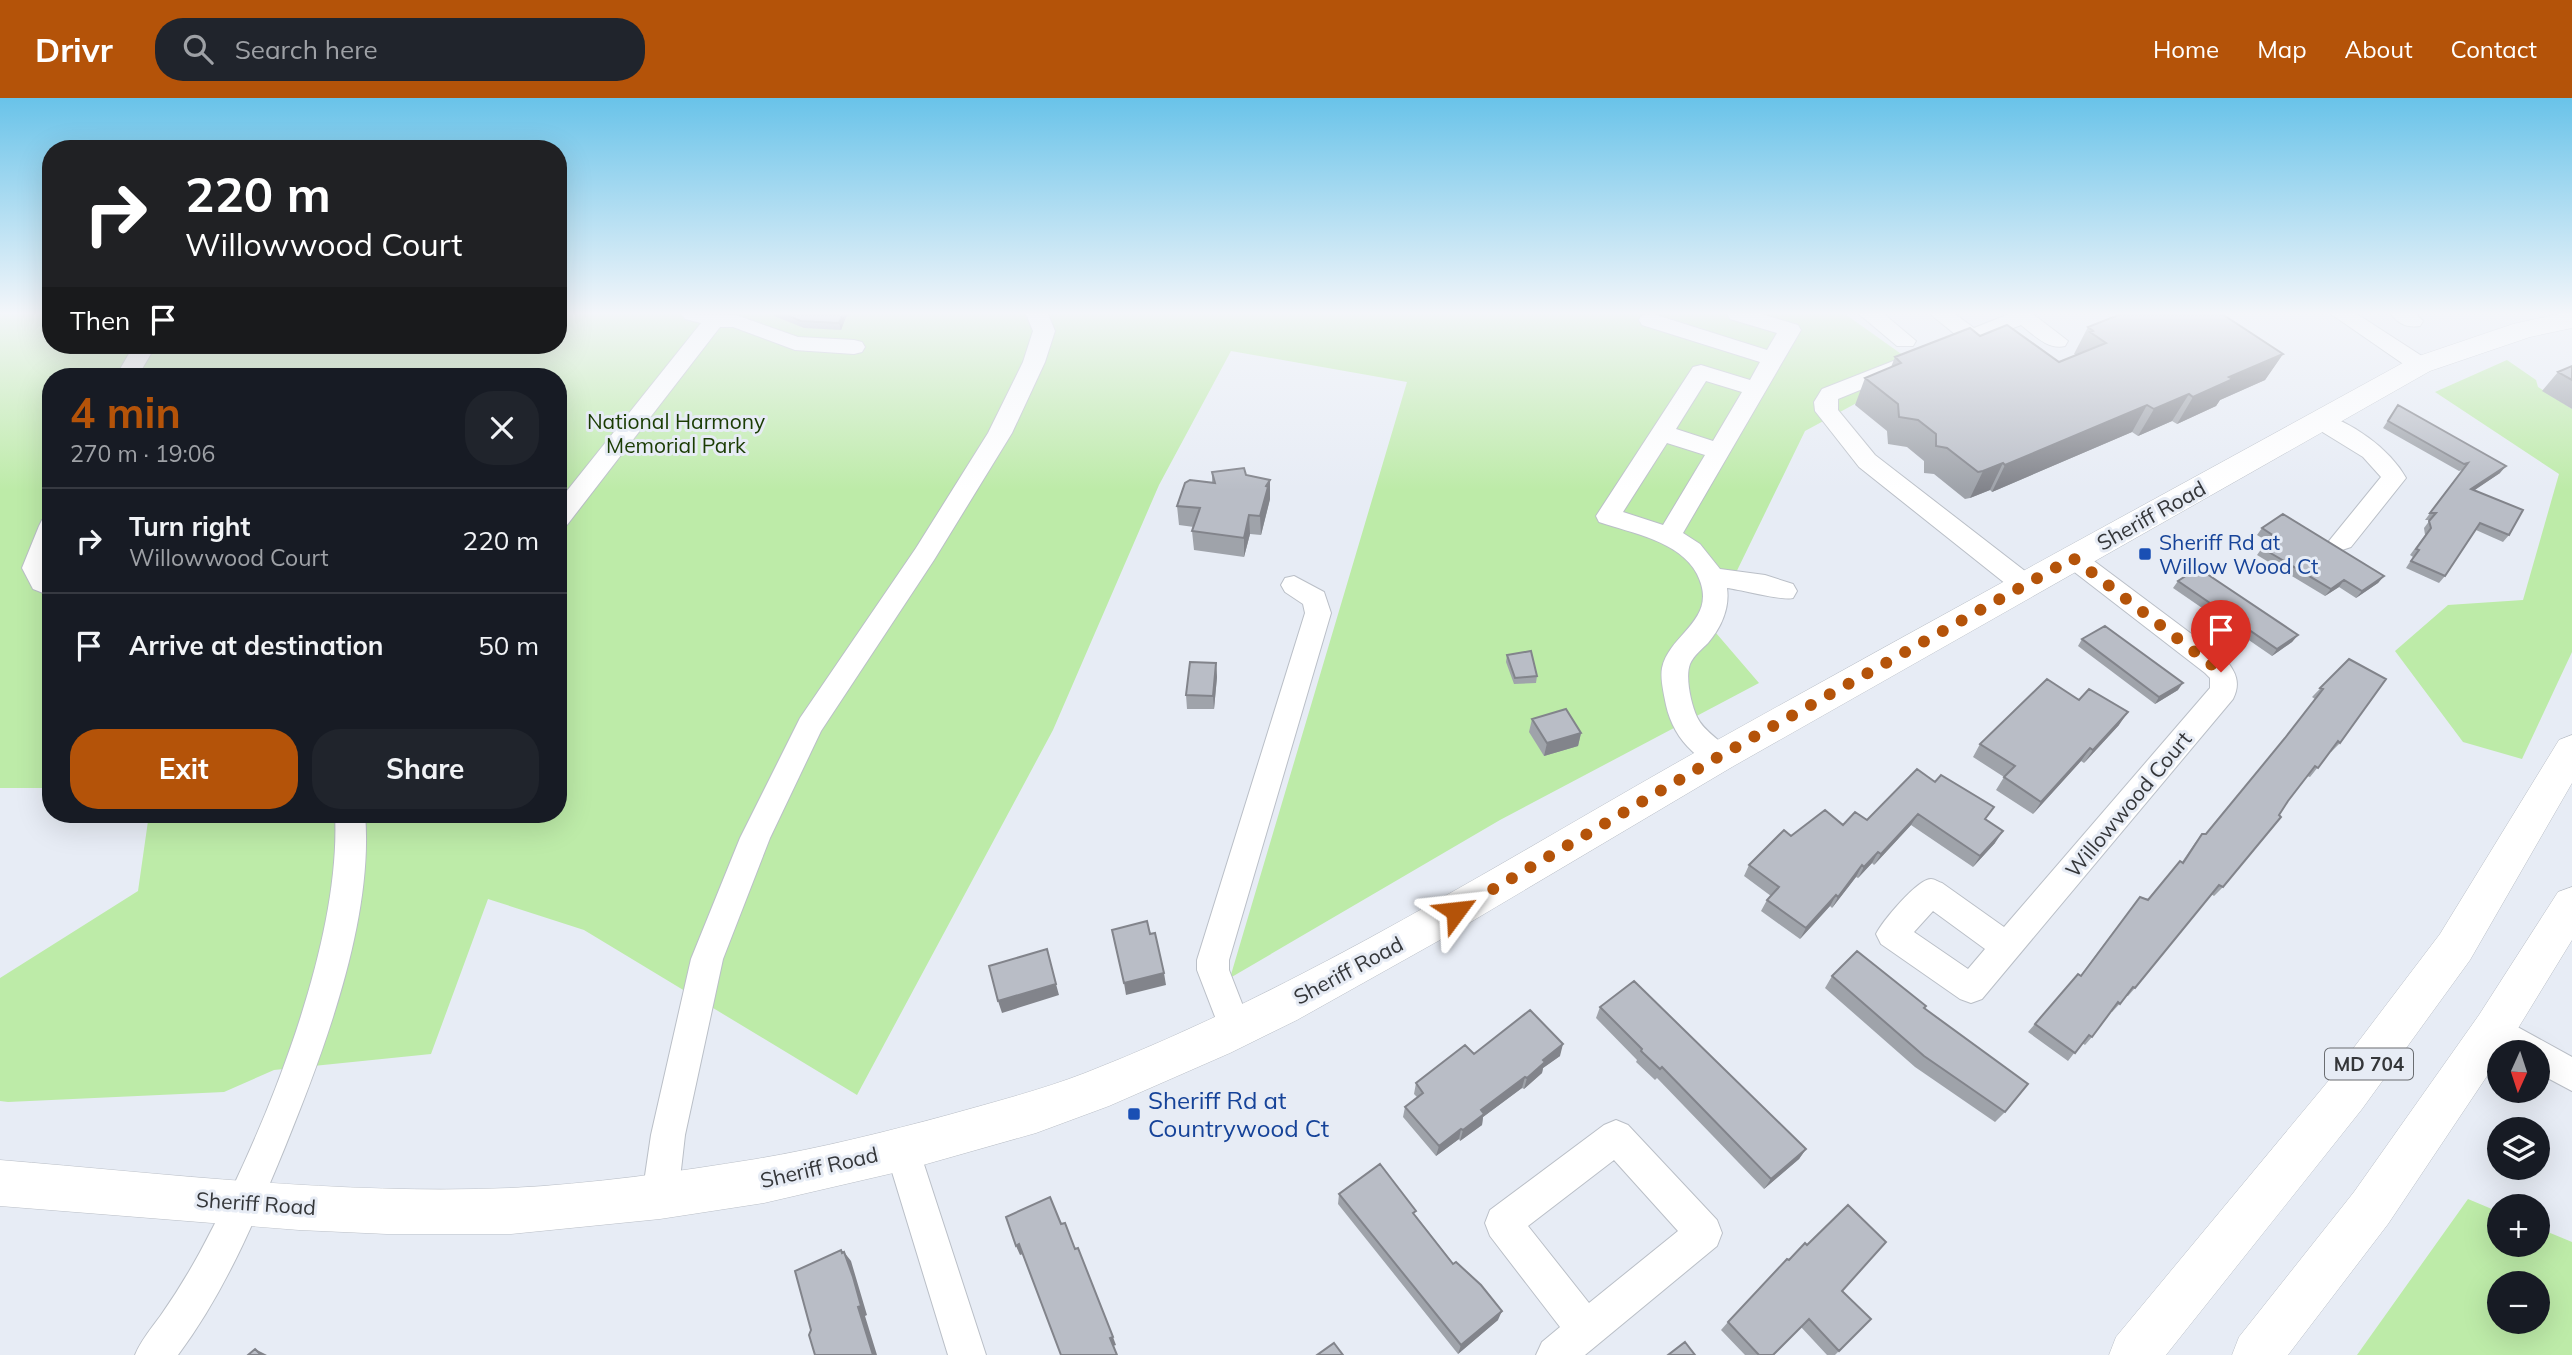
<!DOCTYPE html>
<html lang="en">
<head>
<meta charset="utf-8">
<style>
	body { margin:0; font-family:Mulish,sans-serif; background:#20242c; color:#f1f3f6; height:100vh; display:flex; flex-direction:column; font-size:26px; white-space:nowrap }
	* { box-sizing:border-box; margin:0 }
	p { font-size:23px; color:#9ea1a6 }
	.icon { flex:none; width:38px; height:38px; fill:none; stroke:currentColor; stroke-width:2; stroke-linecap:round; stroke-linejoin:round }
	.map { position:relative; flex:1; overflow:hidden }
	.drawer { position:absolute; left:42px; top:270px; width:525px; height:455px; display:flex; flex-direction:column; background:#171b24; border-radius:28px; box-shadow:0 7px 28px #0002 }
	.drawer>* { flex:none }
	.hud { position:absolute; left:42px; top:42px; width:525px; height:214px; border-radius:28px; box-shadow:0 7px 28px #0002; background:#202124; color:#fff; overflow:hidden }
	.needle { width:46px; rotate:183deg }
	.fabs { position:absolute; left:2487px; top:942px; display:grid; gap:14px }
	.fabs a { display:grid; place-items:center; width:63px; height:63px; border-radius:50%; background:#171b24; box-shadow:0 7px 28px #0002; font-size:35px }
	.pin { position:absolute; display:grid; place-items:center; width:60px; height:60px; color:#fff; margin:-72px -30px; border-radius:50% 50% 50% 0; rotate:-45deg; box-shadow:0 0 7px #0007 }
	.pin .icon { rotate:45deg }
	.me { position:absolute; width:77px; margin:-38px; rotate:60deg; stroke-linejoin:round; filter:drop-shadow(0 0 5px #0008) }
	.turn { display:flex; align-items:center; gap:24px; height:147px; padding:0 28px; font-size:32px }
	.turn .icon { width:91px; height:91px; stroke-width:2.5 }
	.turn b { display:block; font-size:49px; line-height:60px }
	.then { display:flex; align-items:center; height:66px; padding:0 28px; background:#0003; gap:14px; font-size:26px }
	.round { display:grid; place-items:center; flex:none; width:74px; height:74px; border-radius:28px; background:#20242c }
	.overview { display:flex; align-items:center; justify-content:space-between; height:119px; padding:0 28px }
	h1 { font-size:42px; font-weight:700; line-height:52px; color:#b45309 }
	.button { display:flex; gap:14px; margin-top:auto; padding:14px 28px }
	.button a { flex:1; height:80px; border-radius:28px; background:#b45309; color:#fff; font-size:28px; font-weight:700; line-height:80px; text-align:center }
	.button a+a { background:#20242c; color:#f1f3f6 }
	ul { padding:0; list-style:none }
	li { display:flex; align-items:center; gap:21px; height:105px; padding:0 28px; border-top:2px solid #363941 }
	li div { flex:1 }
	li b { display:block; font-size:26px }
	li em { font-style:normal }
	header { display:flex; align-items:center; gap:42px; box-sizing:border-box; height:98px; padding:0 35px; background:#b45309; color:#fff }
	header strong { font-size:33px }
	nav { display:flex; gap:38px; margin-inline-start:auto; font-size:24px }
	.search { width:490px; height:63px; background:#20242c; display:flex; align-items:center; gap:18px; box-sizing:border-box; padding:0 24px; border-radius:28px; color:#9ea1a6; font-size:26px }
	.map>svg:first-child { display:block }
</style>
</head>
<body>
<header>
<strong>Drivr</strong>
<div class="search"><svg class="icon" aria-label="search" viewBox="0 0 24 24"><circle cx="10" cy="10" r="6"/><path d="M15 15l6 6"/></svg>Search here</div>
<nav><a>Home</a><a>Map</a><a>About</a><a>Contact</a></nav>
</header>
<div class="map">
<svg width="2572" height="1257" viewBox="0 0 2572 1257">
	<rect width="100%" height="100%" fill="#e7ecf5"/>
	<path fill="#bdeba8" fill-rule="evenodd" d="M0 216H51V247H558V216H1845L1921 270 1805 333 1710 528 1759 585 1500 722 1230 880 1407 284 1231 253 1159 387 1053 632 857 997 584 832 488 801 431 956 274 972 224 994 8 1004 0 1003V880L138 793 149 716H558V278H51V690H0Z
		M2507 262 2536 282 2538 289 2572 311V554L2522 661 2463 644 2395 553 2448 507 2523 502 2559 376 2435 294Z
		M2468 1101 2499 1114V1146H2538V1130L2572 1144V1257H2357ZM2499 1185H2538V1223H2499Z"/>
	<g fill="none" stroke-linecap="round" stroke-linejoin="round">
		<defs>
			<path id="minor" d="M682 216 736 217 798 239 854 242 862 244 865 249 862 254 854 256 795 252 733 229H720L567 427 558 429V404L701 225 685 221Z
				M1026 216H1048L1055 233 1045 264 1012 335 934 462 821 633 770 740 723 861 685 1037 678 1098 673 1110 660 1115 647 1110 642 1098 651 1037 691 861 740 740 800 620 916 450 988 335 1023 264 1033 233Z
				M1653 216 1767 252 1777 235 1730 221 1727 216H1761L1798 227 1801 232 1683 435 1700 446 1720 471 1765 477 1793 486 1797 493 1793 500C1782 503 1743 492 1727 490 1730 510 1721 530 1708 545 1702 551 1694 557 1690 566 1685 579 1691 606 1697 619 1705 636 1725 643 1733 659L1729 667C1713 672 1704 664 1692 653 1679 641 1670 625 1666 607 1664 596 1660 581 1662 570 1670 534 1720 522 1697 476 1680 443 1631 435 1599 424L1596 418 1693 269 1701 267 1750 282 1760 264 1642 227 1639 222 1642 217ZM1706 283 1742 294 1713 343 1676 331ZM1667 345 1705 357 1663 427 1623 414Z
				M1859 216H1884L1916 243 1913 248H1897Z
				M1930 216H1955L1974 230 2009 216H2033L2068 243 2065 248C2048 252 2034 237 2021 227L1945 256 1937 254 1934 249 1937 244 1956 237Z
				M2331 216H2357L2428 262 2431 267 2428 272H2412Z
				M2391 216H2416L2423 223 2420 228C2408 230 2398 226 2391 216Z
				M134 247H156L138 278H116Z
				M1901 260 1909 262 1912 267 1909 272 1838 301V312L1875 357 2034 480 2038 487 2034 494 2025 496 2016 494 1859 369 1815 313 1814 304 1822 291Z
				M2319 315C2351 323 2390 351 2406 380L2351 449 2342 452 2333 449 2329 443 2381 379 2363 359 2311 327 2307 322 2311 317Z
				M51 420V462L48 470 51 476V498L33 491 22 470 39 428 42 422Z
				M2073 451 2082 454 2225 561C2236 574 2241 585 2233 601L1982 901 1971 905 1960 901 1881 846 1876 836C1882 824 1917 781 1931 781 1935 781 1938 784 1942 785L2004 829 2210 590V580L2205 575 2064 466 2060 460 2064 454ZM1933 813 1985 851 1968 871 1914 834Z
				M1294 478 1324 494 1331 515 1229 862V872L1252 931 1248 942 1236 946 1224 942 1197 872V862L1305 515 1303 506 1285 494 1281 487 1285 480Z
				M335 716H365C374 821 324 953 285 1049 255 1122 225 1194 178 1257H135C141 1242 151 1231 161 1217 175 1197 188 1176 200 1154 262 1039 342 847 335 716Z
				M2494 916 2572 959V993L2538 975V954C2513 954 2489 956 2478 931L2482 920Z
				M1616 1022 1628 1027 1717 1122 1722 1135 1717 1148 1585 1257H1536L1542 1244 1560 1229 1490 1138 1485 1125 1490 1112 1604 1027ZM1614 1062 1678 1133 1589 1205 1528 1128Z
				M902 1034 914 1039 919 1051 986 1257H948L885 1051 890 1039Z"/>
			<path id="major" d="M2559 216H2572V230L2530 239 2430 273 1732 669 1447 838 1297 922 1230 955 1109 1008 1036 1035 902 1073 764 1105 660 1121 511 1136H387L299 1132 0 1108V1062C169 1076 340 1097 510 1090 592 1086 675 1074 756 1061 821 1050 885 1034 948 1017 994 1004 1041 992 1085 975 1306 889 1505 761 1710 646 1943 516 2177 389 2410 261L2513 226Z
				M2572 637V685L2470 862 2362 1011 2166 1257H2109L2116 1239 2330 981 2440 836 2559 642Z
				M2572 789V842L2509 945 2503 954H2499V960L2388 1126 2288 1257H2232L2239 1239 2354 1094 2479 917 2558 794Z"/>
		</defs>
		<use href="#minor" stroke="#babfc7" stroke-width="2"/>
		<use href="#major" stroke="#babfc7" stroke-width="1"/>
		<use href="#minor" fill="#fff" fill-rule="evenodd"/>
		<use href="#major" fill="#fff" fill-rule="evenodd"/>
	</g>
	<path fill="#9fa3aa" d="M773 216H850L846 219 841 232 804 230 774 218Z
		M2117 216H2222L2283 256 2265 282 2220 302 2216 308 2177 326 2172 323 2138 338 2132 334 1992 394 1990 392 1970 400 1965 401 1934 376 1924 375V363L1907 349 1888 346 1887 333 1855 307 1865 280 1891 269 1895 259 1980 238 2059 264 2076 257 2074 256 2088 229 2119 217Z
		M2572 268V311L2542 293 2558 274Z
		M2398 307 2500 375 2474 392 2509 437 2503 444 2476 432 2445 478 2439 485 2406 470 2413 459 2410 457 2425 437 2424 430 2430 422H2425L2462 372 2459 373 2383 330Z
		M1212 374 1246 377 1270 401 1261 437 1250 436 1244 459 1194 452 1192 433 1194 429 1179 427 1177 408 1212 385Z
		M2262 430 2384 478 2378 485 2356 500 2339 489 2325 498 2257 457 2262 450 2270 445 2257 437Z
		M2178 483 2298 537 2292 544 2272 558 2173 490Z
		M2082 541 2178 592 2155 606 2078 548Z
		M1507 557 1537 578 1536 585 1514 586 1506 564Z
		M2349 561 2340 645 2331 654V653L2310 679 2307 678 2223 789 2214 798 2211 796 2135 890 2128 898H2127L2112 914 2111 913 2092 939 2085 947 2082 945 2068 963 2028 934 2078 876 2080 878 2140 799 2148 801 2182 764 2195 745 2202 736H2206L2277 650 2315 601 2312 599Z
		M1216 565 1217 579 1214 611H1187L1186 597Z
		M2079 602 2119 627 2084 665 2081 663 2033 716 1996 692 2004 679 1973 659 1980 646Z
		M1532 621 1581 635 1578 648 1544 658 1529 634Z
		M1935 684 1986 722 1995 745 1973 769 1911 727 1874 767 1872 765 1858 780 1856 779 1832 810 1830 808 1800 841 1761 813 1767 802 1771 798 1744 778 1749 767 1791 738 1867 722Z
		M1832 878 1924 911 2005 1014 1995 1024 1915 969 1825 890Z
		M1600 909 1806 1051 1799 1061 1764 1091 1657 980 1655 982 1636 964 1637 962 1596 920Z
		M1474 956 1560 958 1543 970 1542 975 1524 991 1522 990 1483 1019 1482 1027 1460 1043 1459 1041 1436 1058 1403 1019 1405 1009 1417 999 1414 996 1416 985Z
		M1339 1096 1416 1118 1498 1222 1458 1256 1338 1106Z
		M1842 1193 1871 1221 1835 1257H1827L1801 1229 1774 1257H1745L1721 1232 1728 1224Z"/>
	<path fill="#82848b" d="M843 216H850L846 219 841 232 839 225Z
		M2283 256 2265 282 2220 302 2216 308 2177 326 2193 299 2229 279Z
		M2189 296 2172 323 2138 338 2154 311Z
		M2147 307 2132 334 1992 394 2005 367Z
		M2003 365 1990 392 1970 400 1983 373Z
		M2506 368 2500 375 2466 398 2471 391Z
		M1270 382V401L1261 437 1260 418 1266 388Z
		M1249 417 1250 436 1244 459V440Z
		M2384 478 2378 485 2356 500 2362 493Z
		M2344 482 2339 489 2325 498 2331 491Z
		M2298 537 2292 544 2272 558 2277 551Z
		M1216 565 1217 579 1214 611 1213 598Z
		M2183 585 2178 592 2155 606 2159 599Z
		M2128 614 2119 627 2084 665 2093 652Z
		M1581 635 1578 648 1544 658 1547 645Z
		M2090 650 2081 663 2033 716 2041 704Z
		M1918 716 1911 727 1874 767 1881 756Z
		M2003 733 1995 745 1973 769 1980 758Z
		M1878 754 1872 765 1858 780 1864 769Z
		M1862 767 1856 779 1832 810 1838 799Z
		M1836 797 1830 808 1800 841 1806 830Z
		M1164 875 1166 887 1126 897 1124 885Z
		M1056 886 1059 897 1002 915 998 903Z
		M1563 946 1560 958 1543 970 1542 975 1524 991 1527 980 1543 962Z
		M1525 979 1522 990 1483 1019 1482 1027 1460 1043 1463 1032 1481 1012Z
		M1461 1031 1459 1041 1436 1058 1439 1048Z
		M1806 1051 1799 1061 1764 1091 1771 1081Z
		M1019 1146 1023 1156 1020 1157 1016 1148Z
		M841 1152 847 1161 844 1154 851 1163 867 1217 865 1218 877 1257H873Z
		M1502 1213 1498 1222 1458 1256 1461 1247Z
		M1113 1239 1116 1247 1113 1248 1110 1240Z
		M255 1251 267 1257H261Z"/>
	<path fill="#b9bdc6" stroke="#82848b" stroke-width="2" d="M784 216H843L839 225 801 223Z
		M2121 216H2222L2283 256 2229 279 2233 281 2193 299 2189 296 2154 311 2147 307 2005 367 2003 365 1983 373 1978 374 1947 350 1936 348V336L1918 322 1899 319 1898 306 1865 280 1901 265 1895 259 1970 230 1980 238 2007 227 2059 264 2106 245 2090 234 2093 233 2088 229Z
		M2572 268V282L2558 274Z
		M2398 307 2506 368 2471 391 2523 412 2509 437 2480 425 2445 478 2411 463 2419 452 2416 451 2431 430 2429 423 2436 415H2430L2468 365 2464 366 2388 323Z
		M1244 370 1246 377 1270 382 1266 388 1268 389 1260 418 1249 417 1244 440 1192 433 1200 410 1177 408 1185 385 1190 382 1215 385 1212 374Z
		M2283 416 2384 478 2362 493 2344 482 2331 491 2262 450 2277 440 2262 430Z
		M2198 470 2298 537 2277 551 2178 483Z
		M2105 528 2183 585 2159 599 2082 541Z
		M1531 553 1537 578 1515 580 1507 557Z
		M2349 561 2386 581 2340 645 2338 643 2318 670 2315 668 2288 703 2279 717 2281 719 2223 789 2219 787 2135 890 2133 889 2120 906 2118 904 2092 939 2089 937 2075 955 2035 926 2078 876 2081 878 2140 799 2148 802 2180 763 2183 765 2202 736H2206L2285 640 2323 591 2320 590Z
		M1190 564 1216 565 1213 598 1186 597Z
		M2047 581 2079 602 2089 591 2128 614 2093 652 2090 650 2041 704 2004 679 2015 668 1980 646Z
		M1566 611 1581 635 1547 645 1532 621Z
		M1917 671 1935 684 1941 677 1994 709 1985 721 2003 733 1980 758 1918 716 1881 756 1878 754 1864 769 1862 767 1838 799 1836 797 1806 830 1767 802 1779 789 1749 767 1784 732 1791 738 1825 712 1843 727 1855 714 1867 722Z
		M1147 823 1150 836 1155 835 1164 875 1124 885 1112 832Z
		M1047 851 1056 886 998 903 989 868Z
		M1857 853 1926 908 1924 910 2028 986 2005 1014 1924 958 1832 878Z
		M1634 883 1806 1051 1771 1081 1662 969 1660 971 1641 953 1642 951 1600 909Z
		M1530 912 1563 946 1543 962 1545 964 1527 980 1525 979 1481 1012 1484 1016 1463 1032 1461 1031 1439 1048 1405 1009 1423 995 1416 985 1465 947 1474 956Z
		M1380 1066 1416 1113 1413 1115 1453 1166 1456 1164 1481 1187 1502 1213 1461 1247 1339 1096Z
		M1050 1099 1061 1126 1065 1125 1075 1151 1078 1150 1113 1239 1110 1240 1117 1257H1061L1019 1146 1016 1148 1006 1119Z
		M1848 1107 1886 1144 1842 1193 1871 1221 1839 1253 1809 1221 1773 1257H1759L1728 1224 1787 1161 1789 1162 1805 1145 1807 1147Z
		M841 1152 842 1155 844 1154 853 1179 861 1208 858 1209 873 1257H815L809 1237 811 1232 795 1173Z
		M1685 1244 1695 1257H1668Z
		M1334 1245 1343 1257H1317Z
		M255 1251 261 1257H248Z"/>
	<linearGradient id="sky" x2="0" y2="1"><stop stop-color="#69c3e9"/><stop offset="0.55" stop-color="#f4f6fa"/><stop offset="1" stop-color="#f4f6fa" stop-opacity="0"/></linearGradient>
	<rect width="2572" height="392" fill="url(#sky)"/>
	<g fill="none" stroke-linecap="round" stroke-linejoin="round">
		<path stroke="#b45309" stroke-width="12" stroke-dasharray="0 21.6" d="M1456 813 1718 659 2073 460 2221 574"/>
	</g>
	<g fill="#1a4fb4" stroke="#e7ecf5" stroke-width="2.5">
		<rect x="2138" y="449" width="14" height="14" rx="3.5"/>
		<rect x="1127" y="1009" width="14" height="14" rx="3.5"/>
	</g>
	<g text-anchor="middle" dominant-baseline="central" stroke-width="6" stroke-linejoin="round" paint-order="stroke">
		<rect fill="#e7ecf5" stroke="#6a6d71" stroke-width="2" x="2325" y="950.5" width="88" height="31" rx="5"/>
		<g font-size="19" font-weight="bold" fill="#343639">
			<text x="2369" y="966">MD 704</text>
		</g>
		<g font-size="21" fill="#1a3c03" stroke="#e7ecf5">
			<text x="676" y="323">National Harmony<tspan x="676" dy="24">Memorial Park</tspan></text>
		</g>
		<g font-size="21" fill="#343639" stroke="#e7ecf5">
			<text transform="translate(2151 417) rotate(-29)">Sheriff Road</text>
			<text transform="translate(2128 706) rotate(-50)">Willowwood Court</text>
			<text transform="translate(1348 872) rotate(-28)">Sheriff Road</text>
			<text transform="translate(819 1069) rotate(-13)">Sheriff Road</text>
			<text transform="translate(256 1105) rotate(4)">Sheriff Road</text>
		</g>
		<g font-size="21" fill="#164399" stroke="#e7ecf5" text-anchor="start">
			<text x="2159" y="444">Sheriff Rd at<tspan x="2159" dy="24">Willow Wood Ct</tspan></text>
		</g>
		<g font-size="24" fill="#164399" stroke="#e7ecf5" text-anchor="start">
			<text x="1148" y="1002">Sheriff Rd at<tspan x="1148" dy="28">Countrywood Ct</tspan></text>
		</g>
	</g>
</svg>
<div class="fabs">
<a><svg class="needle" viewBox="-14 -14 28 28"><path d="M0-13l5 13h-10z" fill="#e53935"/><path d="M0 13l5-13h-10z" fill="#9ea1a6"/></svg></a>
<a><svg class="icon" aria-label="layers" viewBox="0 0 24 24"><path d="M12 4l9 5-9 5-9-5zM3 14l9 5 9-5"/></svg></a>
<a>+</a>
<a>−</a>
</div>
<div class="pin" style="left:2221px;top:574px;background:#d93025"><svg class="icon" aria-label="arrive" viewBox="0 0 24 24"><path d="M6 21V4h12l-3 4 3 4H6"/></svg></div>
<svg class="me" style="left:1456px;top:813px" viewBox="-20 -20 40 40"><path d="M0-17L14 15 0 8-14 15z" fill="#b45309" stroke="#fff" stroke-width="4"/></svg>
<div class="hud">
<div class="turn"><svg class="icon" aria-label="right" viewBox="0 0 24 24"><path d="M7 20v-9h11M14 6l5 5-5 5"/></svg><div><b>220 m</b>Willowwood Court</div></div>
<div class="then">Then<svg class="icon" aria-label="arrive" viewBox="0 0 24 24"><path d="M6 21V4h12l-3 4 3 4H6"/></svg></div>
</div>
<section class="drawer">
<div class="overview"><div><h1>4 min</h1><p>270 m · 19:06</p></div><a class="round"><svg class="icon" aria-label="close" viewBox="0 0 24 24"><path d="M6 6l12 12M18 6L6 18"/></svg></a></div>
<ul>
<li><svg class="icon" aria-label="right" viewBox="0 0 24 24"><path d="M7 20v-9h11M14 6l5 5-5 5"/></svg><div><b>Turn right</b><p>Willowwood Court</p></div><em>220 m</em></li>
<li><svg class="icon" aria-label="arrive" viewBox="0 0 24 24"><path d="M6 21V4h12l-3 4 3 4H6"/></svg><div><b>Arrive at destination</b></div><em>50 m</em></li>
</ul>
<div class="button"><a>Exit</a><a>Share</a></div>
</section>
</div>
</body>
</html>
